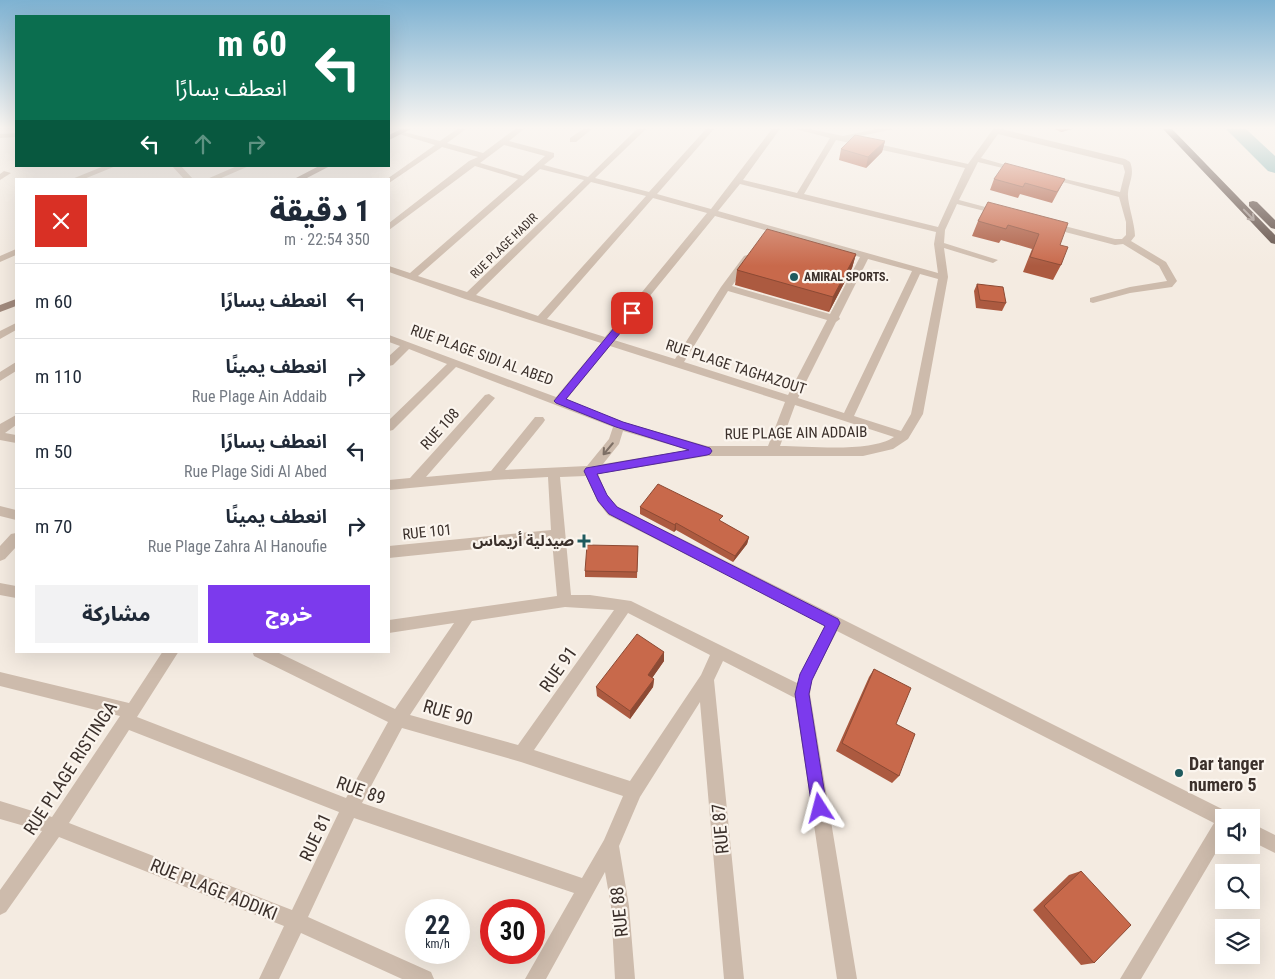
<!DOCTYPE html>
<html lang="ar">
<head>
<meta charset="utf-8">
<style>
	body { margin:0; font-family:"Roboto Condensed","Noto Sans Arabic",sans-serif; background:#f2f2f3; color:#1f2937; direction:rtl; height:100vh; display:flex; flex-direction:column; font-size:19px; white-space:nowrap }
	* { box-sizing:border-box; margin:0 }
	p { font-size:16px; color:#747a83 }
	.icon { flex:none; width:28px; height:28px; fill:none; stroke:currentColor; stroke-width:2; stroke-linecap:round; stroke-linejoin:round }
	.map { position:relative; flex:1; overflow:hidden; direction:ltr }
	.sheet { position:absolute; left:15px; top:178px; width:375px; height:475px; display:flex; flex-direction:column; background:#fff; border-radius:0px; box-shadow:0 5px 20px #0002; direction:rtl }
	.sheet>* { flex:none }
	.banner { position:absolute; left:15px; top:15px; width:375px; height:152px; border-radius:0px; box-shadow:0 5px 20px #0002; direction:rtl; background:#0b6e4f; color:#fff; overflow:hidden }
	.buttons { position:absolute; left:1215px; top:809px; display:grid; gap:10px }
	.buttons a { display:grid; place-items:center; width:45px; height:45px; border-radius:0px; background:#fff; box-shadow:0 5px 20px #0002; font-size:25px }
	.speed { position:absolute; left:405px; top:899px; display:flex; gap:10px; font-size:25px; font-weight:700; text-align:center }
	.speed>* { display:grid; place-content:center; width:65px; height:65px; border-radius:50%; background:#fff; box-shadow:0 5px 20px #0002; line-height:1 }
	.speed small { font-size:12px; font-weight:400 }
	.speed .limit { border:8px solid #d22; background:#fff; color:#111 }
	.pin { position:absolute; display:grid; place-items:center; width:42px; height:42px; color:#fff; margin:-21px; border-radius:10px; box-shadow:0 2px 8px #0006 }
	.me { position:absolute; width:55px; margin:-28px; rotate:351deg; stroke-linejoin:round; filter:drop-shadow(0 0 4px #0008) }
	.turn { display:flex; align-items:center; gap:18px; height:105px; padding:0 20px; font-size:22px }
	.turn .icon { width:65px; height:65px; stroke-width:2.5 }
	.turn b { display:block; font-size:35px; line-height:42px }
	.lanes { display:flex; align-items:center; height:48px; padding:0 20px; background:#0003; justify-content:center; gap:25px; direction:ltr }
	.lanes .off { opacity:.35 }
	.round { display:grid; place-items:center; flex:none; width:52px; height:52px; border-radius:0px; background:#f2f2f3 }
	.overview { display:flex; align-items:center; justify-content:space-between; height:85px; padding:0 20px }
	h1 { font-size:30px; font-weight:800; line-height:38px }
	.primary-button { display:flex; gap:10px; margin-top:auto; padding:10px 20px }
	.primary-button a { flex:1; height:58px; border-radius:0px; background:#7c3aed; color:#fff; font-size:20px; font-weight:800; line-height:58px; text-align:center }
	.primary-button a+a { background:#f2f2f3; color:#1f2937 }
	ul { padding:0; list-style:none }
	li { display:flex; align-items:center; gap:15px; height:75px; padding:0 20px; border-top:1px solid #e0e1e3 }
	li div { flex:1 }
	li b { display:block; font-size:19px }
	li em { font-style:normal }
	.map>svg:first-child { display:block }
</style>
</head>
<body>
<div class="map">
<svg width="1275" height="979" viewBox="0 0 1275 979">
	<rect width="100%" height="100%" fill="#f4ebe1"/>
	<g fill="none" stroke-linecap="round" stroke-linejoin="round">
		<path fill="#7fb0b2" fill-rule="evenodd" d="M1226 129H1246L1275 156V173L1268 171Z"/>
		<path fill="#cdbbac" fill-rule="evenodd" d="M457 129H466L447 143 483 153 515 129H524L509 141 554 153V157L544 165 588 177 637 129H646L595 178 649 192 706 129H714L657 194 711 209 772 129H780L743 180 797 193 830 138 795 129H810L843 136 876 129H894L851 138 968 164 993 129H1002L1125 159 1130 162C1135 174 1129 182 1128 193 1127 202 1135 224 1135 236L1131 241 1166 262 1177 281 1172 287 1130 293 1093 303 1090 302V298L1130 287 1167 281 1159 266 1123 244 1115 245 1046 227V223L1049 222 1115 239H1122L1126 235V222L1119 197 1044 177 1048 175 1120 192 1125 172 1123 165 998 134 981 158 1023 170 1019 172 978 162 959 200 1004 212 1000 215 957 204 945 230 944 243 998 260 993 263 944 248 948 277 923 414 908 439 893 449 863 456H707L598 474 607 495 618 507 1230 813 1232 818H1224V839L1141 979H1120L1214 823 837 631 812 680 810 694 857 979H837L795 698 723 661 714 680 744 979H724L700 702 640 797 619 846 629 906 635 979H615L611 906 605 872 546 979H525L574 893 354 818 308 917 431 972 434 979H402L301 933 279 979H259L284 926 59 837 6 912 0 915V890L42 831 0 819V801L52 817 120 716 0 686V672L129 703 163 651H179L137 717 346 798 388 722 254 656 252 651H275L395 709 454 623 389 633V620L557 596 552 541 389 558V546L551 530 548 477 494 480 389 490V480L410 478 485 395 489 394 495 398 426 477 491 471 535 417H543L545 420 543 423 505 470 587 466 609 439 613 427 456 367 393 430 389 431V420L447 364 409 349 393 365 389 366V356L400 346 389 342V335L556 397 601 343 465 299 389 272V266L410 273 518 179 475 166 389 230V223L469 161 478 157 442 147 389 183V179H387L435 145 396 133 400 131 440 141ZM836 140 965 168 938 227 804 194ZM504 145 545 156 523 176 480 163ZM540 169 584 180 467 292 418 276ZM591 182 646 196 538 316 476 295ZM740 184 936 232 934 244 938 273 718 211ZM653 198 707 213 605 337 547 319ZM715 216 860 257 830 314 732 286 752 258 747 255 744 256 721 287 675 359 614 340ZM868 259 912 271 844 413 798 398 836 322 840 319 839 317ZM920 274 938 279 911 414 901 431 854 416ZM728 291 827 320 788 395 684 362ZM610 346 785 402 768 446H707L623 422 566 400ZM795 405 894 437C870 453 810 446 780 446ZM623 431 688 450 603 464 619 444ZM586 476 598 502 608 515 825 625 797 683 631 601 590 595H571L560 477ZM565 607 614 610 518 745 410 715 472 621ZM628 613 710 655 701 675 630 781 534 750ZM402 728 521 762 623 796 604 840 582 878 362 803ZM129 730 339 812 292 910 69 823Z
			M583 129H592L576 142H570V138Z
			M16 133V137L0 138V134Z
			M104 166H116L84 179H72Z
			M172 166H181L193 179H184Z
			M237 166H249L219 179H207Z
			M4 171 11 173 0 180V174Z
			M16 249V255L0 262V256Z
			M16 323V330L0 339V331Z
			M16 362V371L0 381V372Z
			M16 415V425L5 433 16 435V443L0 440V424Z
			M0 506 16 510V520L0 516Z
			M16 533V547L5 559 0 561V546L11 534Z
			M0 583 16 586V598L0 595Z
			M1251 823 1275 835V853L1251 841Z"/>
		<path fill="#a18a7d" fill-rule="evenodd" d="M401 129H411L389 140V135Z
			M319 166H330L305 179H294Z
			M16 299V306L0 312V305Z"/>
		<path fill="#5c4a42" fill-rule="evenodd" d="M1163 129H1172L1275 235V244L1271 243Z
			M1253 201 1257 202 1275 220V229L1271 228 1249 206V202Z"/>
	</g>
	<path fill="#ac5a40" d="M1055 129H1072L1061 132Z
		M885 141 882 152 866 168 839 160 841 149Z
		M994 179H1065L1052 203 1020 194 1018 198 990 190Z
		M988 202 1060 245 1061 265 1053 280 1023 272 1032 249 1001 240 999 243 972 236 978 221Z
		M856 254 852 268 829 312 735 285 737 270Z
		M977 284 1006 303 1002 311 976 308 974 291Z
		M640 507 722 522 749 537 747 544 733 562 676 530 674 532 640 514Z
		M638 546 637 578 585 577V571Z
		M664 652V661L652 678 654 679 653 687 630 719 597 696 596 687Z
		M874 669 896 724 899 776 892 783 836 751 869 677Z
		M1081 871 1094 963 1081 965 1033 910 1069 875Z"/>
	<path fill="#8c4a34" d="M1062 129H1072L1061 132Z
		M885 141 882 152 866 168 868 157Z
		M856 254 852 268 829 312 833 297Z
		M676 523V530L674 532 675 525Z
		M749 537 747 544 733 562 735 556Z
		M664 652V661L648 684V675Z
		M654 679 653 687 630 719V711Z"/>
	<path fill="#c8694b" stroke="#8c4a34" d="M855 135 885 141 868 157 841 149Z
		M1005 163 1065 179 1057 192 1025 183 1023 187 994 179Z
		M988 202 1068 223 1060 245 1068 247 1061 265 1030 257 1039 234 1008 225 1006 229 978 221Z
		M767 229 856 254 833 297 737 270Z
		M977 284 1003 287 1006 303 980 300Z
		M658 484 723 516 719 520 749 537 735 556 676 523 675 525 640 507Z
		M587 545 638 546 637 572 585 571Z
		M637 634 664 652 648 675 654 679 630 711 596 687Z
		M874 669 911 688 896 724 915 734 899 776 842 743Z
		M1081 871 1131 925 1094 963 1044 906Z"/>
	<defs><path id="oneway-shaft" d="M-6 0H5M1.5-3L5.5 0L1.5 3" fill="none" stroke-width="1.6" stroke-linecap="round" stroke-linejoin="round" transform="scale(1.25)"/></defs>
	<use stroke="#9c8e87" href="#oneway-shaft" transform="translate(1249 215) rotate(46)"/>
	<use stroke="#7d6f65" href="#oneway-shaft" transform="translate(608 449) rotate(130)"/>
	<linearGradient id="sky" x2="0" y2="1"><stop stop-color="#7eb2d2"/><stop offset="0.48" stop-color="#faf6f2"/><stop offset="1" stop-color="#faf6f2" stop-opacity="0"/></linearGradient>
	<rect width="1275" height="266" fill="url(#sky)"/>
	<path fill="#7c3aed" stroke="#51269a" d="M632 310 635 311V315L566 399 623 422 710 448 712 451 710 454 707 455 597 474 607 495 617 507 838 619 840 623 812 680 809 694 827 808 825 813 820 816 814 813 812 808 795 694 800 674 825 626 609 514 598 501 584 471 586 468 689 450 616 427 556 403 554 401 628 311Z"/>
	<g fill="#1f5a5e" stroke="#fbf5ee" stroke-width="2">
		<circle cx="794" cy="277" r="5"/>
		<path d="M581.5 533.5h5v5h5v5h-5v5h-5v-5h-5v-5h5z"/>
		<circle cx="1179" cy="773" r="5"/>
	</g>
	<g text-anchor="middle" dominant-baseline="central" stroke-width="4.5" stroke-linejoin="round" paint-order="stroke">
		<g font-size="12" fill="#3b302b" stroke="#fbf5ee">
			<text transform="translate(504 246) rotate(-44)">RUE PLAGE HADIR</text>
		</g>
		<g font-size="12" font-weight="bold" fill="#3b302b" stroke="#fbf5ee" text-anchor="start">
			<text x="804" y="277">AMIRAL SPORTS.</text>
		</g>
		<g font-size="15" fill="#3b302b" stroke="#fbf5ee">
			<text transform="translate(482 355) rotate(20)">RUE PLAGE SIDI AL ABED</text>
			<text transform="translate(736 367) rotate(18)">RUE PLAGE TAGHAZOUT</text>
			<text transform="translate(440 429) rotate(-48)">RUE 108</text>
			<text transform="translate(796 433) rotate(-1)">RUE PLAGE AIN ADDAIB</text>
			<text transform="translate(427 532) rotate(-6)">RUE 101</text>
		</g>
		<g font-size="15" font-weight="bold" fill="#3b302b" stroke="#fbf5ee" text-anchor="end">
			<text x="574" y="541">صيدلية أريماس</text>
		</g>
		<g font-size="18" fill="#3b302b" stroke="#fbf5ee">
			<text transform="translate(558 669) rotate(-55)">RUE 91</text>
			<text transform="translate(448 712) rotate(16)">RUE 90</text>
			<text transform="translate(70 768) rotate(-57)">RUE PLAGE RISTINGA</text>
			<text transform="translate(361 790) rotate(20)">RUE 89</text>
			<text transform="translate(720 829) rotate(-95)">RUE 87</text>
			<text transform="translate(315 837) rotate(-65)">RUE 81</text>
			<text transform="translate(214 889) rotate(22)">RUE PLAGE ADDIKI</text>
			<text transform="translate(619 912) rotate(-96)">RUE 88</text>
		</g>
		<g font-size="18" font-weight="bold" fill="#3b302b" stroke="#fbf5ee" text-anchor="start">
			<text x="1189" y="763">Dar tanger<tspan x="1189" dy="21">numero 5</tspan></text>
		</g>
	</g>
</svg>
<div class="buttons">
<a><svg class="icon" aria-label="sound" viewBox="0 0 24 24"><path d="M4 9h4l5-4v14l-5-4H4zM17 9q2 3 0 6"/></svg></a>
<a><svg class="icon" aria-label="search" viewBox="0 0 24 24"><circle cx="10" cy="10" r="6"/><path d="M15 15l6 6"/></svg></a>
<a><svg class="icon" aria-label="layers" viewBox="0 0 24 24"><path d="M12 4l9 5-9 5-9-5zM3 14l9 5 9-5"/></svg></a>
</div>
<div class="speed"><div>22<small>km/h</small></div><div class="limit">30</div></div>
<div class="pin" style="left:632px;top:313px;background:#d93025"><svg class="icon" aria-label="arrive" viewBox="0 0 24 24"><path d="M6 21V4h12l-3 4 3 4H6"/></svg></div>
<svg class="me" style="left:820px;top:808px" viewBox="-20 -20 40 40"><path d="M0-17L14 15 0 8-14 15z" fill="#7c3aed" stroke="#fff" stroke-width="4"/></svg>
<div class="banner">
<div class="turn"><svg class="icon" aria-label="left" viewBox="0 0 24 24"><path d="M17 20v-9H6M10 6l-5 5 5 5"/></svg><div><b>60 m</b>انعطف يسارًا</div></div>
<div class="lanes"><svg class="icon" aria-label="left" viewBox="0 0 24 24"><path d="M17 20v-9H6M10 6l-5 5 5 5"/></svg><svg class="icon off" aria-label="ahead" viewBox="0 0 24 24"><path d="M12 20V5M6 11l6-6 6 6"/></svg><svg class="icon off" aria-label="right" viewBox="0 0 24 24"><path d="M7 20v-9h11M14 6l5 5-5 5"/></svg></div>
</div>
<section class="sheet">
<div class="overview"><div><h1>1 دقيقة</h1><p>350 m · 22:54</p></div><a class="round" style="background:#d93025;color:#fff"><svg class="icon" aria-label="close" viewBox="0 0 24 24"><path d="M6 6l12 12M18 6L6 18"/></svg></a></div>
<ul>
<li><svg class="icon" aria-label="left" viewBox="0 0 24 24"><path d="M17 20v-9H6M10 6l-5 5 5 5"/></svg><div><b>انعطف يسارًا</b></div><em>60 m</em></li>
<li><svg class="icon" aria-label="right" viewBox="0 0 24 24"><path d="M7 20v-9h11M14 6l5 5-5 5"/></svg><div><b>انعطف يمينًا</b><p>Rue Plage Ain Addaib</p></div><em>110 m</em></li>
<li><svg class="icon" aria-label="left" viewBox="0 0 24 24"><path d="M17 20v-9H6M10 6l-5 5 5 5"/></svg><div><b>انعطف يسارًا</b><p>Rue Plage Sidi Al Abed</p></div><em>50 m</em></li>
<li><svg class="icon" aria-label="right" viewBox="0 0 24 24"><path d="M7 20v-9h11M14 6l5 5-5 5"/></svg><div><b>انعطف يمينًا</b><p>Rue Plage Zahra Al Hanoufie</p></div><em>70 m</em></li>
</ul>
<div class="primary-button"><a>خروج</a><a>مشاركة</a></div>
</section>
</div>
</body>
</html>
